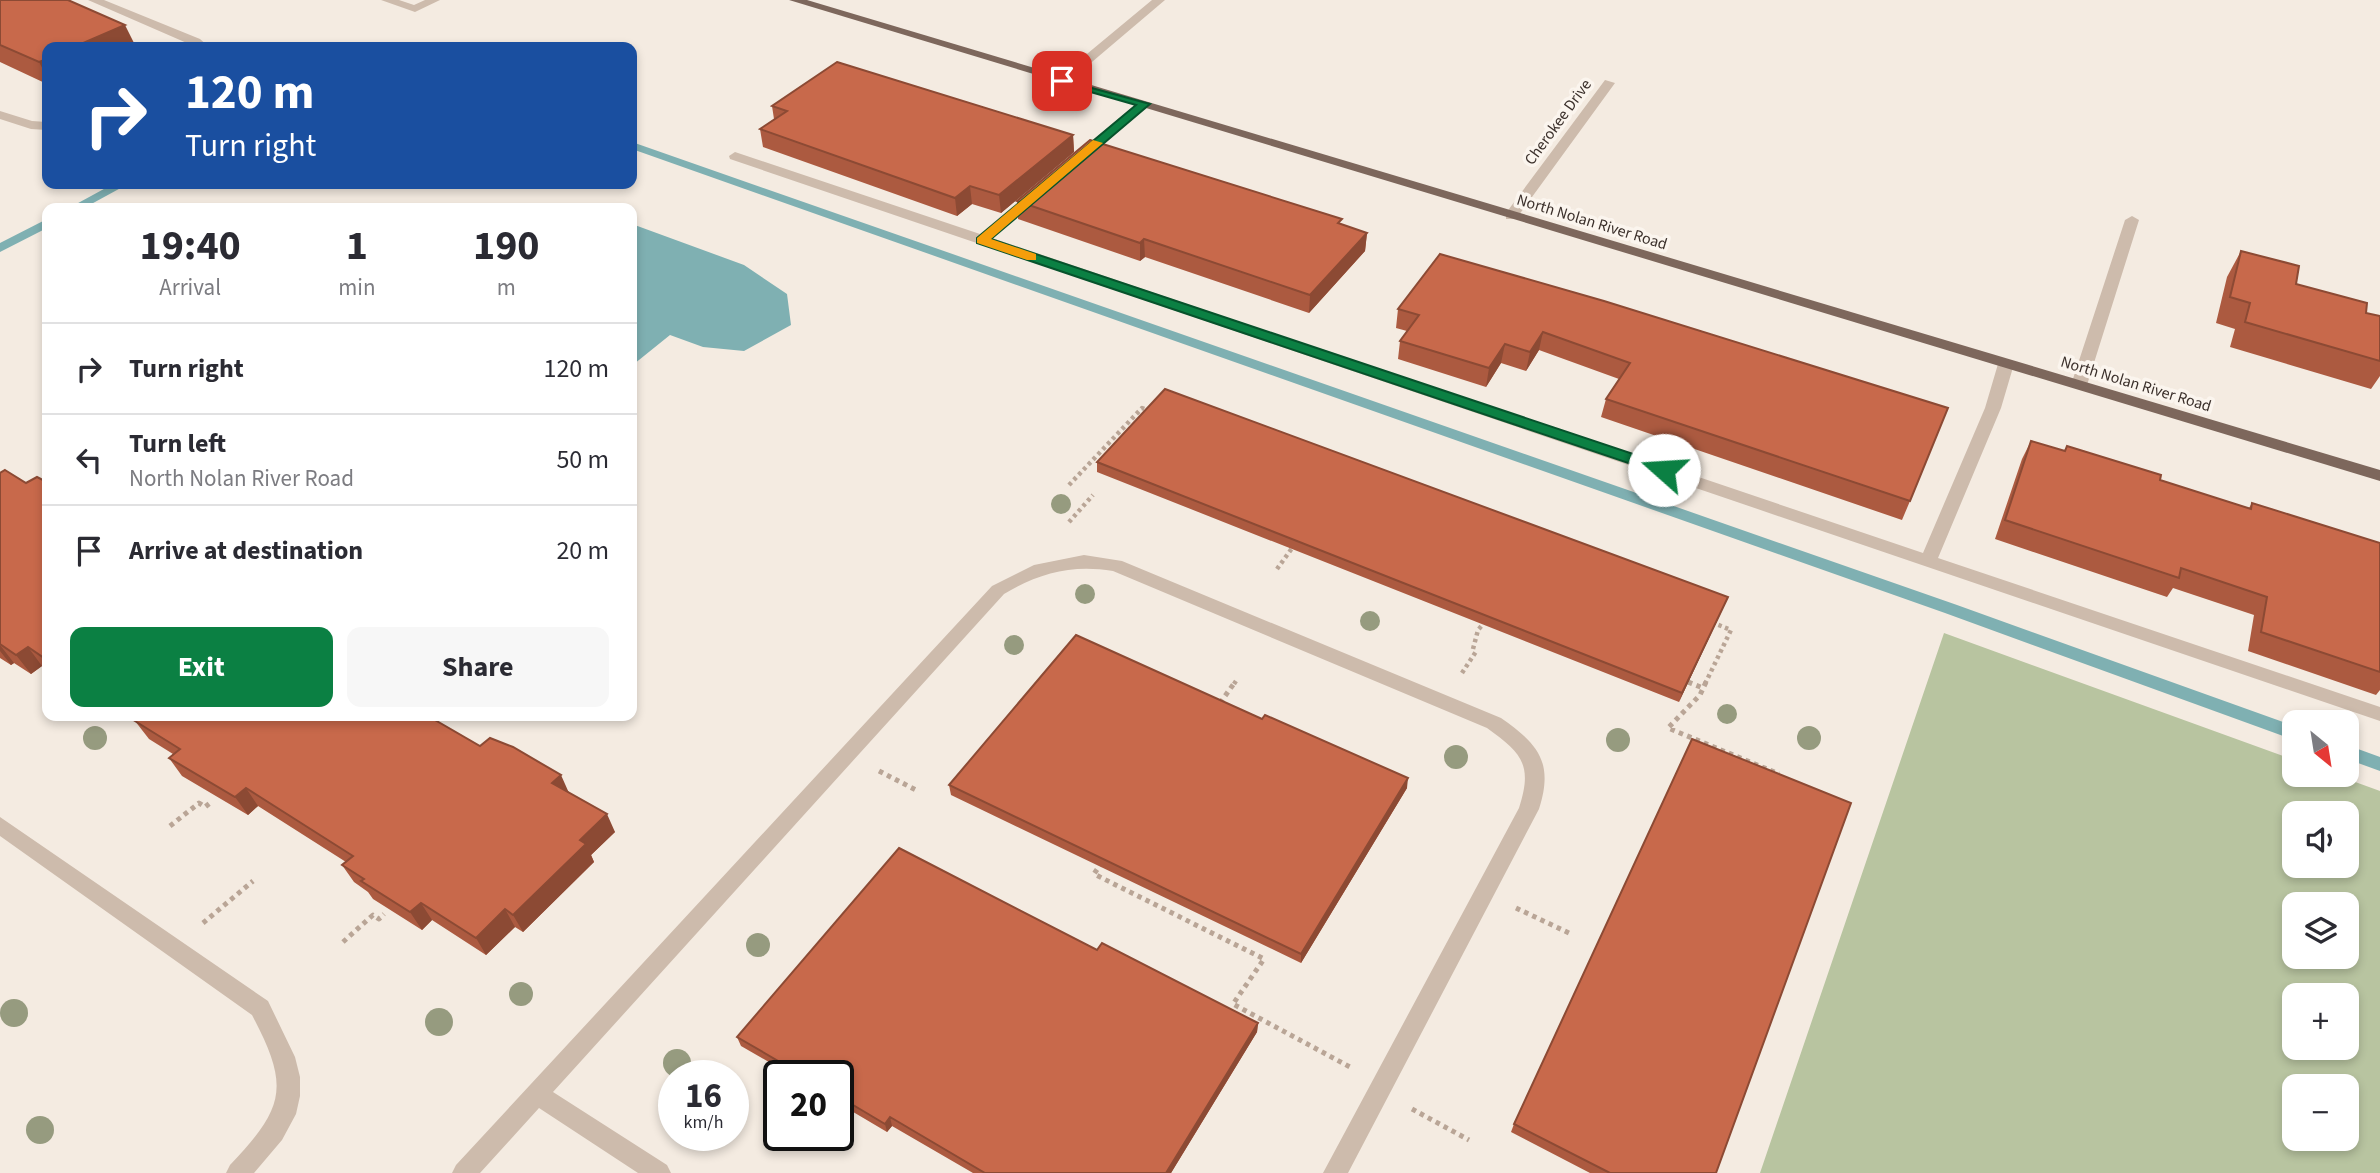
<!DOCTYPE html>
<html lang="en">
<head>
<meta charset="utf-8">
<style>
	body { margin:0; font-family:"Source Sans 3",sans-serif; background:#f7f7f7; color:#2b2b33; height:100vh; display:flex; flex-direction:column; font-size:26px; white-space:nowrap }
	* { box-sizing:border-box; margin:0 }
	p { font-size:23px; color:#7c7c81 }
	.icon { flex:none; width:38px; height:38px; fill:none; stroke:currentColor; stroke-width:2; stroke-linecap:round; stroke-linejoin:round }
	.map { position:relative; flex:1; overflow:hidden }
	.sheet { position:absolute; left:42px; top:203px; width:595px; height:518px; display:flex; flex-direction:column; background:#fff; border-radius:14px; box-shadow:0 4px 10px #0003 }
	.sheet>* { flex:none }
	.hud { position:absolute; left:42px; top:42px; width:595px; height:147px; border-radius:14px; box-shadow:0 4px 10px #0003; background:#1a4fa0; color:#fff; overflow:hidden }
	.needle { width:46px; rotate:150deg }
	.tools { position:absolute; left:2282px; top:710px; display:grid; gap:14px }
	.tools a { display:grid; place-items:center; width:77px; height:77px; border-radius:14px; background:#fff; box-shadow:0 4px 10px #0003; font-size:35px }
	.speed { position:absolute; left:658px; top:1060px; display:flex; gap:14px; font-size:35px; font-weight:700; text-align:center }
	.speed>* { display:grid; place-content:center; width:91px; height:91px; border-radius:50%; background:#fff; box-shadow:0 4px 10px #0003; line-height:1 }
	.speed small { font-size:18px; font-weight:400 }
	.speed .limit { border:4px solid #111; border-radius:10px; background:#fff; color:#111 }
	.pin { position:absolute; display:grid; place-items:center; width:60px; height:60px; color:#fff; margin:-30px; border-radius:14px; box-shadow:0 4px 10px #0006 }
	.me { position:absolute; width:77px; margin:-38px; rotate:289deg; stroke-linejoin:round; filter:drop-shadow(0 0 5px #0008) }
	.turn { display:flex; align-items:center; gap:24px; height:147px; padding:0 28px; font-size:32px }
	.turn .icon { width:91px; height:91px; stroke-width:2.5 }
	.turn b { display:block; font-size:49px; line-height:60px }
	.eta { display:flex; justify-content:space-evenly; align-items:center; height:119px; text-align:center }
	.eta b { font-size:42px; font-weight:700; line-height:49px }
	.action { display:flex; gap:14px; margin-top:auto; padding:14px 28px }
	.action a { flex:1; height:80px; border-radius:14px; background:#0b8043; color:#fff; font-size:28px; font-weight:700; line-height:80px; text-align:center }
	.action a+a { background:#f7f7f7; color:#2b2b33 }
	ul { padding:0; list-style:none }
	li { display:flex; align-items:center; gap:21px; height:91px; padding:0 28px; border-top:2px solid #e1e1e2 }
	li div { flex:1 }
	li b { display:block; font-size:26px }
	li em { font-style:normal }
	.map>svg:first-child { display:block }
</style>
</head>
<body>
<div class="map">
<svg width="2380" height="1173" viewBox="0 0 2380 1173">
	<rect width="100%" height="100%" fill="#f4ebe1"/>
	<path fill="#b8c4a0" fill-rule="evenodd" d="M1944 633 2294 760V775H2336L2380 791V1173H1760ZM2294 814H2347V866H2294ZM2294 905H2347V957H2294ZM2294 996H2347V1048H2294ZM2294 1087H2347V1139H2294Z"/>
	<path fill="#7fb0b2" d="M632 224 744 265 787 294 791 325 744 351 703 347 670 335 634 364 632 373Z"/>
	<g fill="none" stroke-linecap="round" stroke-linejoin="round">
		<path fill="#7fb0b2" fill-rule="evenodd" d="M632 142 1957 605 2294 726V740L1945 613 632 149Z
			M113 184H128L84 208H69Z
			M47 219V228L0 252V243Z
			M2347 745 2380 757V771L2347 759Z"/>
		<path stroke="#b9a596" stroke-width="4.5" stroke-dasharray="3.5 3.5" stroke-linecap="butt" d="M1069 485 1142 408 1150 411
			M1069 522 1093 495
			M1277 569 1295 544
			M1473 649 1478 630 1485 622
			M1462 673 1477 650
			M1688 682 1693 684
			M1234 684 1236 681
			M1705 684 1731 630 1716 624"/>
		<path stroke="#b9a596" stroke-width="5" stroke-dasharray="4.5 4.5" stroke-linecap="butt" d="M1688 682 1703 688
			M1706 682 1700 695 1668 728 1779 774
			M1220 703 1235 682
			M879 771 916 790
			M170 826 199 803 205 807 210 803
			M1102 862 1094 874 1264 959 1233 1004 1350 1067
			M1516 908 1569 933
			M203 923 253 881
			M343 942 373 915 379 919 384 914
			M1412 1109 1469 1140"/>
		<path fill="#cdbbac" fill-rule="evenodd" d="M88 0H104L200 39 209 47H196Z
			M381 0H399L414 5 425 0H440L415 12Z
			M1152 0H1165L1066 84H1058V78Z
			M1605 80 1615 83 1516 219H1506V213Z
			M1140 101 1150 104 1086 160H1076V154Z
			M0 111 32 121 47 122V130L31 129 0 119Z
			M735 152 980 234 1030 192H1040V198L992 238 1923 553 1985 408 1998 364 2006 359 2011 361 2014 364 2001 408 1938 558 2380 707V721L730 159 729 156Z
			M2132 216 2139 220 2087 385 2084 388H2074L2071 385 2125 220Z
			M1084 555 1122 561 1501 718C1538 744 1554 762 1539 809L1348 1173H1323L1519 808C1533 765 1522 753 1487 728L1113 571C1072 564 1039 573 1004 594L553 1092 667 1165 671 1173H638L539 1108 480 1173H452L456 1165 992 586 1034 565Z
			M0 817 268 1001 295 1057 300 1077V1096L296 1114 282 1140 254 1173H226L230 1165C285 1107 290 1087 252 1015L0 836Z"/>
		<path fill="#7d675c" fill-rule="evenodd" d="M789 0H807L2380 470V481Z"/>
	</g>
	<g fill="#969b7f">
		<circle cx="1061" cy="504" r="10"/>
		<circle cx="1085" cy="594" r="10"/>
		<circle cx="1370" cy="621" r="10"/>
		<circle cx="1014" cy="645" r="10"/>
		<circle cx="1727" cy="714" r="10"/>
		<circle cx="95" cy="738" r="12"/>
		<circle cx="1809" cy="738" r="12"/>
		<circle cx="1618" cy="740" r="12"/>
		<circle cx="1456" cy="757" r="12"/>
		<circle cx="758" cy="945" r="12"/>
		<circle cx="521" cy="994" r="12"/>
		<circle cx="14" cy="1013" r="14"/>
		<circle cx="439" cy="1022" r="14"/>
		<circle cx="677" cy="1063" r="14"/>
		<circle cx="40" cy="1130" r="14"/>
	</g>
	<path fill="#ac5a40" d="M0 0 47 47V84L0 62Z
		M772 106 1073 135 1074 152 1001 213 972 204 957 216 763 147 760 129 774 119Z
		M1017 201 1342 225 1367 233 1365 251 1309 313 1145 257 1140 261 1018 219Z
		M2241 251 2296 284 2366 313 2380 316V376L2371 389 2230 347 2235 329 2216 323 2227 277Z
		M1440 254 1910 501 1902 520 1601 417 1606 399 1619 379 1539 350 1526 371 1501 363 1486 387 1398 359 1400 341 1407 331 1396 328 1398 309Z
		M2031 441 2249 508 2252 503 2380 543V690L2376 695 2248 651 2254 615 2173 588 2167 597 1995 539 2022 459Z
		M1097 462 1728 597 1724 606 1679 702 1097 472Z
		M0 473 26 483 47 482V669L42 666 31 674 14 663 11 665 0 658Z
		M135 721 480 746 569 792 615 832 591 855 594 862 523 932 515 927 486 955 432 920 422 930 373 899 368 892 354 882 342 865 346 862 258 806 248 815 182 776 169 758 173 754 149 739Z
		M949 785 1407 788 1301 963 951 795Z
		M1097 950 1258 1023 1257 1032 1171 1173H973L892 1126 887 1132 838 1103V1076H793L741 1046 737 1037Z
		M1514 1124 1716 1173H1590L1511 1132Z"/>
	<path fill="#8c4a34" d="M125 25 136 47H74Z
		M47 59V77L39 62Z
		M1073 135 1074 152 1001 213 999 195Z
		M970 186 972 204 957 216 955 198Z
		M1367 233 1365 251 1309 313 1310 295Z
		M1144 239 1145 257 1140 261V243Z
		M1543 332 1539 350 1526 371 1530 352Z
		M1505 344 1501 363 1486 387 1489 368Z
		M1728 597 1724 606 1679 702 1682 693Z
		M0 645 14 663 11 665 0 651Z
		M28 647 42 666 31 674 16 655Z
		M561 775 569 793 552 783Z
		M1408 778 1407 788 1301 963V954Z
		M246 788 258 806 248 815 235 797Z
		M607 814 615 832 591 855 594 862 523 932 513 915 580 840Z
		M421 903 432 920 422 930 410 912Z
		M505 909 515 927 486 955 476 938Z
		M1258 1023 1257 1032 1171 1173H1166Z
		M890 1117 892 1126 887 1132 885 1124Z"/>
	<path fill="#c8694b" stroke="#8c4a34" stroke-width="2" d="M0 0H68L125 25 74 47H47V59L39 62 0 45Z
		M837 62 1073 135 999 195 970 186 955 198 760 129 787 111 772 106Z
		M1090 140 1342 219 1338 223 1367 233 1310 295 1144 239 1140 243 1017 201Z
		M2241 251 2299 266 2296 284 2367 303 2366 313 2380 316V361L2245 322 2250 303 2230 297Z
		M1440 254 1604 301 1948 408 1910 501 1606 399 1630 363 1543 332 1530 352 1505 344 1489 368 1400 341 1419 315 1398 309Z
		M1165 389 1728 597 1682 693 1097 462Z
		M2031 441 2065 451 2067 446 2161 475 2160 480 2251 509 2252 503 2380 543V672L2261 632 2267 597 2181 568 2179 578 2005 520Z
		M5 470 26 483 37 477 47 482V660L28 647 16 655 0 644V473Z
		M1076 635 1262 719 1265 715 1408 778 1301 954 949 785Z
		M142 716H428L480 746 490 738 513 747 561 775 552 783 607 814 580 840 586 844 513 915 505 909 476 938 421 903 410 912 361 881 364 879 342 865 353 856 246 788 235 797 169 758 180 749 135 721Z
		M1692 739 1851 803 1716 1173H1610L1514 1124Z
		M899 848 1097 950 1102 943 1258 1023 1166 1173H985L890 1117 885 1124 838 1096V1076H804L737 1037Z"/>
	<path fill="#0b8043" stroke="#07532c" stroke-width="2" d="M1059 79 1150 104 991 239 1669 466V473H1658L977 243V238L1136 105 1059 83Z"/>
	<path fill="#f59e0b" d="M1093 140 1103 143 991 239 1036 254V260H1027L977 243V238Z"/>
	<g text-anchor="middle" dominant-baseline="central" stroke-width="7" stroke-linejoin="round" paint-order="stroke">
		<g font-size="16" fill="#3b302b" stroke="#fbf5ee">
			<text transform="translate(1558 122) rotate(-54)">Cherokee Drive</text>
			<text transform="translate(1592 222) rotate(17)">North Nolan River Road</text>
			<text transform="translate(2136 384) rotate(17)">North Nolan River Road</text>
		</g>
	</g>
</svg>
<div class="tools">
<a><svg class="needle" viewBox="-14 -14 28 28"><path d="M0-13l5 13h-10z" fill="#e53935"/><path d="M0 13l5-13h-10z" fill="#7c7c81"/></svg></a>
<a><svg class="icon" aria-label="sound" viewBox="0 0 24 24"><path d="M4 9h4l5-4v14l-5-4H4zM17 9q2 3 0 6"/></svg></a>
<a><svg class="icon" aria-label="layers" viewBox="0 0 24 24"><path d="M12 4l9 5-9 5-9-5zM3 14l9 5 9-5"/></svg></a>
<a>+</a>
<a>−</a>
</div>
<div class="speed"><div>16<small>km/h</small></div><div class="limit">20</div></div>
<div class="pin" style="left:1062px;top:81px;background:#d93025"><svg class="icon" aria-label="arrive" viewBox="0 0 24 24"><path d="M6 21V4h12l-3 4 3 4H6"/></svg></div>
<svg class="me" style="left:1664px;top:470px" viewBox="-20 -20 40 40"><circle r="19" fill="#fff"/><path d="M0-13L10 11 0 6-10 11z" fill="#0b8043"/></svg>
<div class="hud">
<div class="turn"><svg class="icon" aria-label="right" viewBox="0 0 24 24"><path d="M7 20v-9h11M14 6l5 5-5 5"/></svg><div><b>120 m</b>Turn right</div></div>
</div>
<section class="sheet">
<div class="eta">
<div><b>19:40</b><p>Arrival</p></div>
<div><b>1</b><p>min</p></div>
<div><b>190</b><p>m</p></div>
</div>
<ul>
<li><svg class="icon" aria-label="right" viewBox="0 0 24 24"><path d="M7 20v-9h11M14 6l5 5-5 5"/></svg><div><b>Turn right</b></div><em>120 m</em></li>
<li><svg class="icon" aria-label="left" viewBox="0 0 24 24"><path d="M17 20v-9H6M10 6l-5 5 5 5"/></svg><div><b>Turn left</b><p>North Nolan River Road</p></div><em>50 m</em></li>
<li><svg class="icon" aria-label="arrive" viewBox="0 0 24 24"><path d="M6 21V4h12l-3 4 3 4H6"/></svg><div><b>Arrive at destination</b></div><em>20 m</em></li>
</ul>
<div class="action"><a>Exit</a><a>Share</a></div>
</section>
</div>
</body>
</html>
